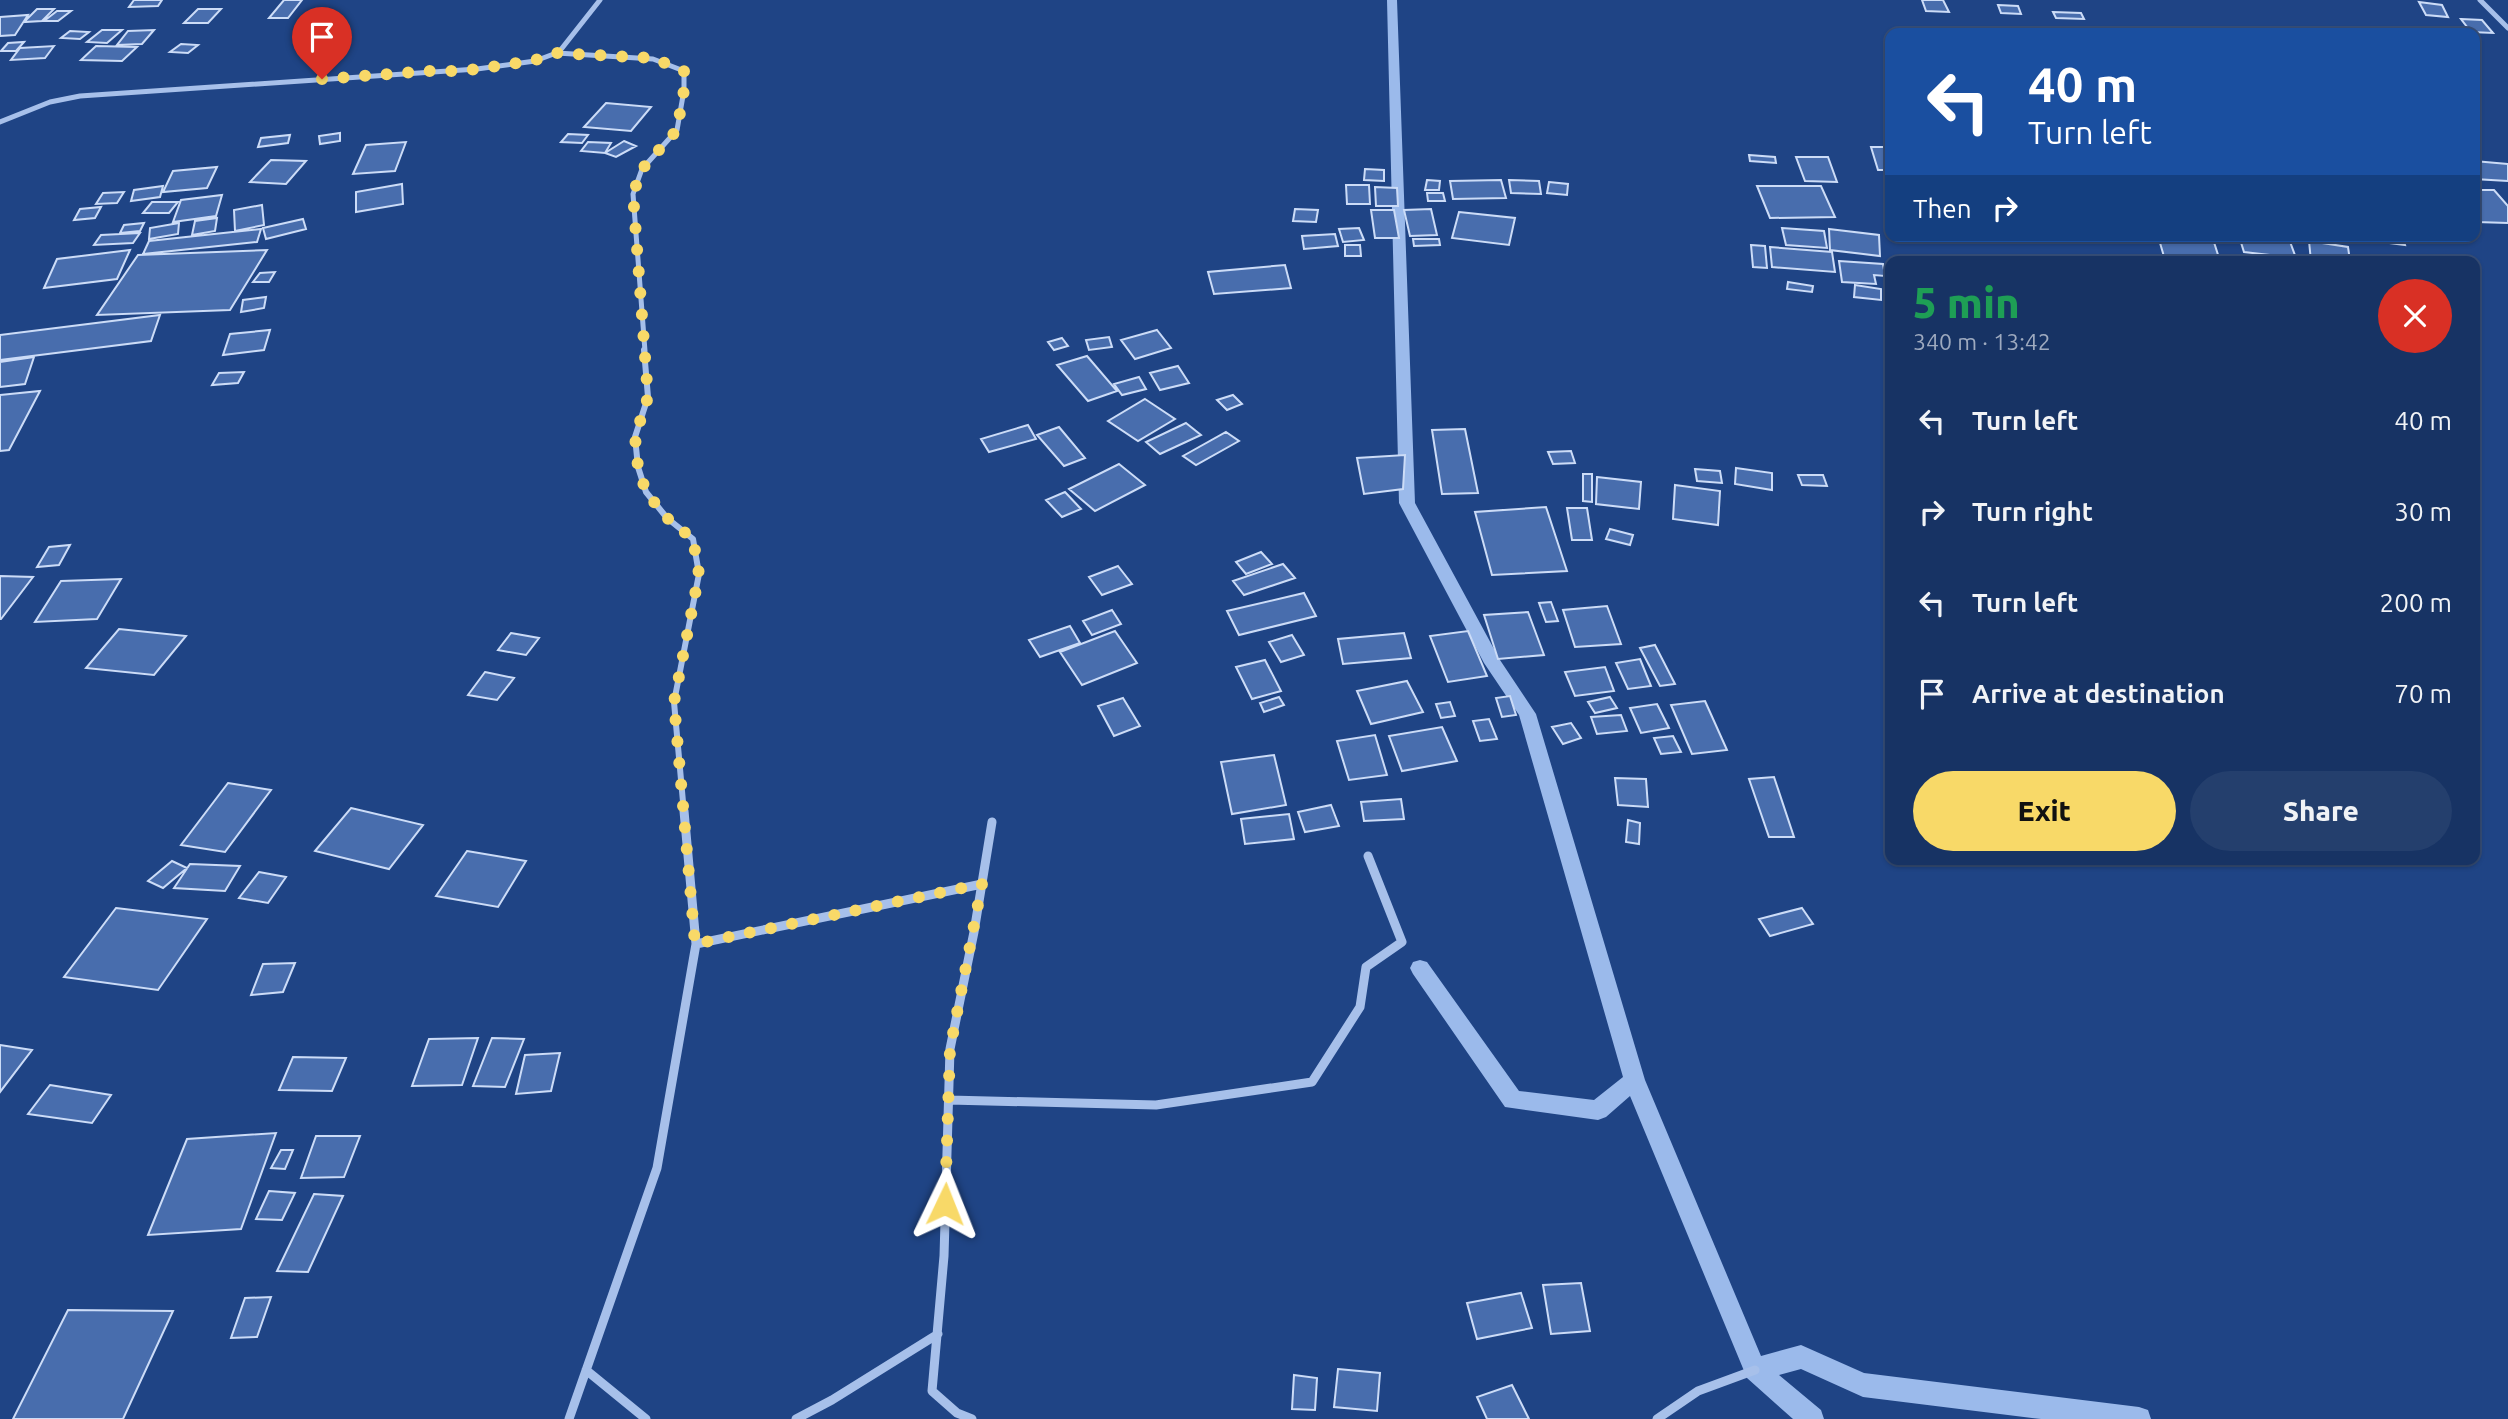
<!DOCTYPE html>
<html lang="en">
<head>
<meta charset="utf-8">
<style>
	body { margin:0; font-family:Ubuntu,sans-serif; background:#243f6d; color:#f1f3f6; height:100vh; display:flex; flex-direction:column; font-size:26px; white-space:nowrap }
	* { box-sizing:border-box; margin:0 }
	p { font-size:23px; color:#9eaabf }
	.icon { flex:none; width:38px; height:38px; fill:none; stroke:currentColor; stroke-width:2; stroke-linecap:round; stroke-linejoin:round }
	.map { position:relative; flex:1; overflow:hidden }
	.panel { position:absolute; left:1885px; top:256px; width:595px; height:609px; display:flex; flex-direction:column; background:#173364; border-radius:14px; box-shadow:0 2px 5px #0004,0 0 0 2px #364e78 }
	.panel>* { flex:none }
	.hud { position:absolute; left:1885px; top:28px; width:595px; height:214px; border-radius:14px; box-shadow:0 2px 5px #0004,0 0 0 2px #364e78; background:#1a4fa0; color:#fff; overflow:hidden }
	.pin { position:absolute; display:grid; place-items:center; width:60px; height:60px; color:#fff; margin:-72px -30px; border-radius:50% 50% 50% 0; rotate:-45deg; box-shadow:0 0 7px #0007 }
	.pin .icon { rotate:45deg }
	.me { position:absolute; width:77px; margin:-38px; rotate:2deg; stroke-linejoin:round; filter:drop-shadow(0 0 5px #0008) }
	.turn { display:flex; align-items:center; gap:24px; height:147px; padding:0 28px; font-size:32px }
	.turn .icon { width:91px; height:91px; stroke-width:2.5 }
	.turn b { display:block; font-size:49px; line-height:60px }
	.then { display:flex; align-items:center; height:66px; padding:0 28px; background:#0003; gap:14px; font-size:26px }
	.round { display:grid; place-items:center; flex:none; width:74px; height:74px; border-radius:37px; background:#243f6d }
	.summary { display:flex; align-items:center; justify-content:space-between; height:119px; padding:0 28px }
	h1 { font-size:42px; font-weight:800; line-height:52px; color:#1e9e55 }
	.action { display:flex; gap:14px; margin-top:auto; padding:14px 28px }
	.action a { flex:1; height:80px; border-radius:42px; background:#f8d968; color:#111; font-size:28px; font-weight:800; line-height:80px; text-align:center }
	.action a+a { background:#243f6d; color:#f1f3f6 }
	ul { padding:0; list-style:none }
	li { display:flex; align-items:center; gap:21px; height:91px; padding:0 28px }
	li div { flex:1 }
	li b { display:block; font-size:26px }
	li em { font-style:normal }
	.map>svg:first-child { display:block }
</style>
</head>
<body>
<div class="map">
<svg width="2508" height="1419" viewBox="0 0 2508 1419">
	<rect width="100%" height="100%" fill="#1f4485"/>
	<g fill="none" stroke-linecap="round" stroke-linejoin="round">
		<path fill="#9bbaeb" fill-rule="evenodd" d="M1387 0H1397L1415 503 1500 660 1536 714 1645 1080 1761 1356 1801 1345 1864 1373 2139 1407 2148 1410 2151 1419H2041L1863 1397 1801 1369 1779 1375 1821 1410 1824 1419H1793L1747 1378 1630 1096 1606 1117 1598 1120 1505 1107 1413 974 1410 968 1413 962 1420 960 1427 962 1519 1091 1594 1100 1623 1077 1519 715 1484 663 1399 503Z"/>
	</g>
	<path fill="#486dad" stroke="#ccdcf7" stroke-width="2" d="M134 0H162L158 6 129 7Z
		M284 0H302L288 18H269Z
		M1922 0H1943L1949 12 1926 11Z
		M2419 2 2442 5 2448 17 2426 15Z
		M1998 5 2018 6 2021 14 2001 13Z
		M37 9H54L42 21 24 22Z
		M198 9H221L208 23H184Z
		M57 11H71L58 21H44Z
		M2053 12 2081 13 2084 19 2056 18Z
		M28 15 15 35 0 36V17Z
		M2461 19 2482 20 2493 33 2471 32Z
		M2165 28 2201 30 2202 33H2168Z
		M102 30H122L107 43 87 42Z
		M154 30 142 44 117 45 128 31Z
		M70 31 89 32 80 39 61 38Z
		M24 42 16 51H1L8 43Z
		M181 44 198 45 188 53 170 52Z
		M54 46 45 58 11 60 20 48Z
		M96 46 137 47 122 61 81 60Z
		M606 103 651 107 631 131 584 127Z
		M340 133V141L320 144 319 136Z
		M568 134 588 135 582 143 561 142Z
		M290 135 288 143 258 147 261 138Z
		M624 141 636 146 616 157 605 153Z
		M406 142 395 171 353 174 366 145Z
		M588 142 611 143 605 153 581 151Z
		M1871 147H1890V170H1878Z
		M1749 155 1775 157 1776 163 1750 161Z
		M1796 157H1828L1837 182 1805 181Z
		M271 160 306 161 286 184 250 182Z
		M2474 161 2508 164V181L2474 179Z
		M217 167 207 188 163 192 173 171Z
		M1365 169 1384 170V181L1364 180Z
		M1427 180 1440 181 1439 190H1425Z
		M1501 180 1506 198 1453 199 1450 181Z
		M1509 180 1539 181 1541 194 1511 193Z
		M1549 182 1568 184 1567 195 1547 193Z
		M402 184 403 204 356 212V192Z
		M1346 185H1369L1370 204H1347Z
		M163 186 160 197 131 201 134 190Z
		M1757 186H1821L1835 217 1770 218Z
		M1375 187 1397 188 1398 206H1376Z
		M2474 190H2494L2508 206V223L2477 222Z
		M124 192 117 203 96 204 103 193Z
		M1427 193H1443L1445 201H1428Z
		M222 195 216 216 173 222 181 200Z
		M152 202H178L169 213H143Z
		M262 205 264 225 235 231 234 210Z
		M101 207 95 218 74 220 80 209Z
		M1295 209 1318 210 1316 222 1293 221Z
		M1431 209 1437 235 1410 236 1404 210Z
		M1371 210H1394L1399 238H1375Z
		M1459 212 1515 218 1509 245 1452 238Z
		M217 218 215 231 192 235 195 221Z
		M303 219 306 229 266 239 263 228Z
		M144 223 140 231 120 233 124 225Z
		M179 223 178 234 149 239 150 228Z
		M1359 228 1364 240 1343 242 1339 229Z
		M1782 228 1824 231 1827 248 1786 245Z
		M261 229 257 242 143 254 149 241Z
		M1829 229 1879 235 1880 256 1830 250Z
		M140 233 133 243 94 245 101 235Z
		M1335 234 1338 246 1304 249 1302 236Z
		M2158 236H2212L2220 261 2165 260Z
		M2239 236 2289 239 2296 258 2244 252Z
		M2358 236H2402L2405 245 2359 239Z
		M1413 239H1439L1440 245 1414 246Z
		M2309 241 2348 247 2350 261H2311Z
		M1345 245H1360L1361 256H1345Z
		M1751 245 1765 246 1767 268 1753 267Z
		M1770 247 1832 252 1835 272 1772 267Z
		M130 250 117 279 44 288 57 259Z
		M267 250 230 310 97 315 138 255Z
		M1839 261 1883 264 1885 276 1874 275 1876 284 1842 282Z
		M1285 265 1291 288 1214 294 1208 272Z
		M275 272 269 282H253L260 273Z
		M1788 282 1813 286 1812 292 1787 289Z
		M1855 285 1881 289V300L1854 297Z
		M266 297 264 308 241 312 243 300Z
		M160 315 151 341 0 360V335Z
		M270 330 264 350 223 355 230 334Z
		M1157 330 1171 348 1135 359 1121 340Z
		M1109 337 1112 347 1089 350 1086 340Z
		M1062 338 1068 346 1054 350 1048 342Z
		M1087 356 1117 391 1088 401 1057 365Z
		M34 357 25 384 0 387V362Z
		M1178 366 1189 383 1160 390 1150 373Z
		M244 372 238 383 212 385 219 373Z
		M1139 377 1146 389 1122 395 1114 384Z
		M40 391 9 450 0 451V395Z
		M1233 395 1242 404 1227 410 1217 400Z
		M1145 399 1175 419 1138 441 1108 421Z
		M1186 423 1201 435 1160 454 1146 442Z
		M1028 425 1036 439 989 452 981 439Z
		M1059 427 1085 458 1064 466 1037 435Z
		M1465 429 1478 493 1442 494 1432 430Z
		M1226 432 1239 441 1196 465 1183 456Z
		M1571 451 1575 463 1553 464 1548 452Z
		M1405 455 1403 489 1364 494 1357 458Z
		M1119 464 1145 485 1095 511 1069 489Z
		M1736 468 1772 473V490L1735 484Z
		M1695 469 1720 471 1722 483 1697 481Z
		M1583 474H1592V502L1583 501Z
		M1798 475H1823L1827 486 1802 485Z
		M1597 477 1641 482 1639 509 1596 504Z
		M1675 485 1720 491 1718 525 1673 519Z
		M1065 492 1081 509 1062 517 1046 500Z
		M1546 507 1567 571 1492 575 1475 512Z
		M1567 508H1587L1592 540H1572Z
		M1610 529 1633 535 1630 545 1606 539Z
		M70 545 59 565 37 567 49 547Z
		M1261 552 1272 564 1246 574 1236 562Z
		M1283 564 1295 578 1244 595 1233 581Z
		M1118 566 1132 584 1102 595 1089 577Z
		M0 576 33 577 1 619H0Z
		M121 579 97 619 35 622 61 581Z
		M1304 593 1316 616 1239 635 1227 611Z
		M1551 602 1558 621 1546 622 1539 603Z
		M1607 606 1621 644 1575 647 1563 610Z
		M1112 610 1121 624 1092 635 1083 621Z
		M1528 612 1544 655 1498 659 1484 615Z
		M1070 626 1080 643 1040 657 1029 640Z
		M119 629 186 636 154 675 86 668Z
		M1115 631 1137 663 1082 685 1060 652Z
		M1468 631 1487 676 1448 682 1430 636Z
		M511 633 539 638 526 655 498 650Z
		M1404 633 1411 658 1343 664 1338 639Z
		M1292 635 1304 655 1281 662 1269 642Z
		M1655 645 1675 684 1660 686 1640 648Z
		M1640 659 1651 686 1628 689 1616 663Z
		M1265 660 1281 691 1252 699 1236 667Z
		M1605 667 1614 691 1575 696 1565 672Z
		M485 672 514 678 497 700 468 695Z
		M1407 681 1423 712 1371 724 1357 691Z
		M1510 696 1516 715 1502 717 1496 698Z
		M1279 697 1284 705 1264 712 1260 703Z
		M1610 697 1617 708 1595 713 1588 702Z
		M1123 698 1140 726 1114 736 1098 706Z
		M1705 701 1727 750 1692 754 1671 705Z
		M1450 702 1455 716 1441 718 1436 704Z
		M1657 704 1669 728 1641 733 1630 708Z
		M1621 715 1627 731 1597 734 1591 717Z
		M1489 719 1497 739 1480 741 1473 721Z
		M1571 723 1581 738 1563 744 1552 727Z
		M1442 727 1457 761 1402 771 1389 736Z
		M1375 735 1387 775 1349 780 1337 741Z
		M1673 736 1681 752 1661 754 1654 738Z
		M1274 755 1286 805 1232 814 1221 762Z
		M1774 777 1794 837H1769L1749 779Z
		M1615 778 1646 779 1648 807 1618 805Z
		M228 783 271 790 225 852 181 845Z
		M1401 799 1404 819 1364 821 1361 802Z
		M1331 805 1339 826 1305 832 1298 812Z
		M351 808 423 825 389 869 315 851Z
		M1289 814 1294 839 1245 844 1241 819Z
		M1628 820 1640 823 1639 844 1626 842Z
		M467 851 526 861 498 907 436 896Z
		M172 861 187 868 163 888 148 881Z
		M190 864 240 866 225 891 174 888Z
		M259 872 286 877 268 903 239 898Z
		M116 908 207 919 158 990 64 977Z
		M1802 908 1813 924 1770 936 1759 919Z
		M295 963 283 992 251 995 263 964Z
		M478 1038 462 1085 412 1086 429 1039Z
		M492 1038 524 1039 505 1087 473 1086Z
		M0 1045 32 1050 0 1092Z
		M560 1053 551 1091 516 1094 525 1055Z
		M293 1057 346 1058 332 1091 279 1090Z
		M50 1085 111 1095 92 1123 28 1114Z
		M276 1133 241 1229 148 1235 187 1139Z
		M316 1136H360L344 1177 301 1178Z
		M281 1150H293L285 1169 271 1168Z
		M269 1191 295 1193 282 1220 256 1219Z
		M314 1194 343 1196 308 1272 277 1271Z
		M1581 1283 1590 1331 1551 1334 1543 1285Z
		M1521 1293 1532 1328 1477 1339 1467 1303Z
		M271 1297 257 1337 231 1338 245 1298Z
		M68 1310 173 1311 123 1419H13Z
		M1338 1369 1380 1373 1377 1411 1334 1407Z
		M1294 1375 1317 1378 1315 1410 1292 1409Z
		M1512 1385 1529 1419H1487L1477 1397Z"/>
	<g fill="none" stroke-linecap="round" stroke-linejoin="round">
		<path stroke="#a7c0ea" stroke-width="5" d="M2480 0 2508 28
			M557 53 653 59 684 71V90L677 130 642 169 633 194 645 351
			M0 122 50 102 80 96 477 69 535 61 559 52 600 0"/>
		<path stroke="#a7c0ea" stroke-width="6" d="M644 350 648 397 635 437 638 467 646 492 667 518 693 539 699 574 674 702 684 813"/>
		<path stroke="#a7c0ea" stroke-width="9" d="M684 811 696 944
			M949 1100 1156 1105 1312 1082 1360 1007 1366 967 1402 942 1368 856
			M586 1370 646 1419
			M569 1419 657 1168 696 944 982 884
			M796 1419 832 1400 938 1334
			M972 1419 957 1413 932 1391 944 1256 950 1049 974 932 992 822
			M1657 1419 1698 1391 1755 1370"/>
	</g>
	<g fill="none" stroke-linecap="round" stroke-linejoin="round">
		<path stroke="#f8d968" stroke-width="12" stroke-dasharray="0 21.6" d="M322 79 430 71H462L532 61 557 53 653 58 684 71V90L677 130 642 169 633 194 648 397 635 437 638 467 646 492 667 518 693 539 699 574 674 702 695 944 982 884 950 1049 945 1204"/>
	</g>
</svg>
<div class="pin" style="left:322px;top:79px;background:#d93025"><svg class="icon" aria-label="arrive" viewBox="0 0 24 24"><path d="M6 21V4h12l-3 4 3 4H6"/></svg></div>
<svg class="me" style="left:945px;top:1204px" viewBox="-20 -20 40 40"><path d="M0-17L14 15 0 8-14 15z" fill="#f8d968" stroke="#fff" stroke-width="4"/></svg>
<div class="hud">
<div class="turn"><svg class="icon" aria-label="left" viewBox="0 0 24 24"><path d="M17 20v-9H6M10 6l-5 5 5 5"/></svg><div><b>40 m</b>Turn left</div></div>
<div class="then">Then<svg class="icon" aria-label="right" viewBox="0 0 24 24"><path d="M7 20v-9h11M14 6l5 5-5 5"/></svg></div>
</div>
<section class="panel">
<div class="summary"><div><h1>5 min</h1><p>340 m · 13:42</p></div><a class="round" style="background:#d93025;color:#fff"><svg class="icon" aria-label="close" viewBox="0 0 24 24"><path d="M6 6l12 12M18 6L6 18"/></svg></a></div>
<ul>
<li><svg class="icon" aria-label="left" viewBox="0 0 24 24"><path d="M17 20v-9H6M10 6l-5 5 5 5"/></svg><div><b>Turn left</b></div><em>40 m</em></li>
<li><svg class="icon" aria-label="right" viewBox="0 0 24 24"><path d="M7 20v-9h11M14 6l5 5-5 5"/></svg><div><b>Turn right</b></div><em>30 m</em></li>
<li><svg class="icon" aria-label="left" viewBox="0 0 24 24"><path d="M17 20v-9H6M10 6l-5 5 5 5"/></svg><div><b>Turn left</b></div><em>200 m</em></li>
<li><svg class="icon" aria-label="arrive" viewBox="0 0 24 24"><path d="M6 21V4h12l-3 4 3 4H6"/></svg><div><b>Arrive at destination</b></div><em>70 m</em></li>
</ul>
<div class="action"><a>Exit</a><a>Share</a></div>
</section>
</div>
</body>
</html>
